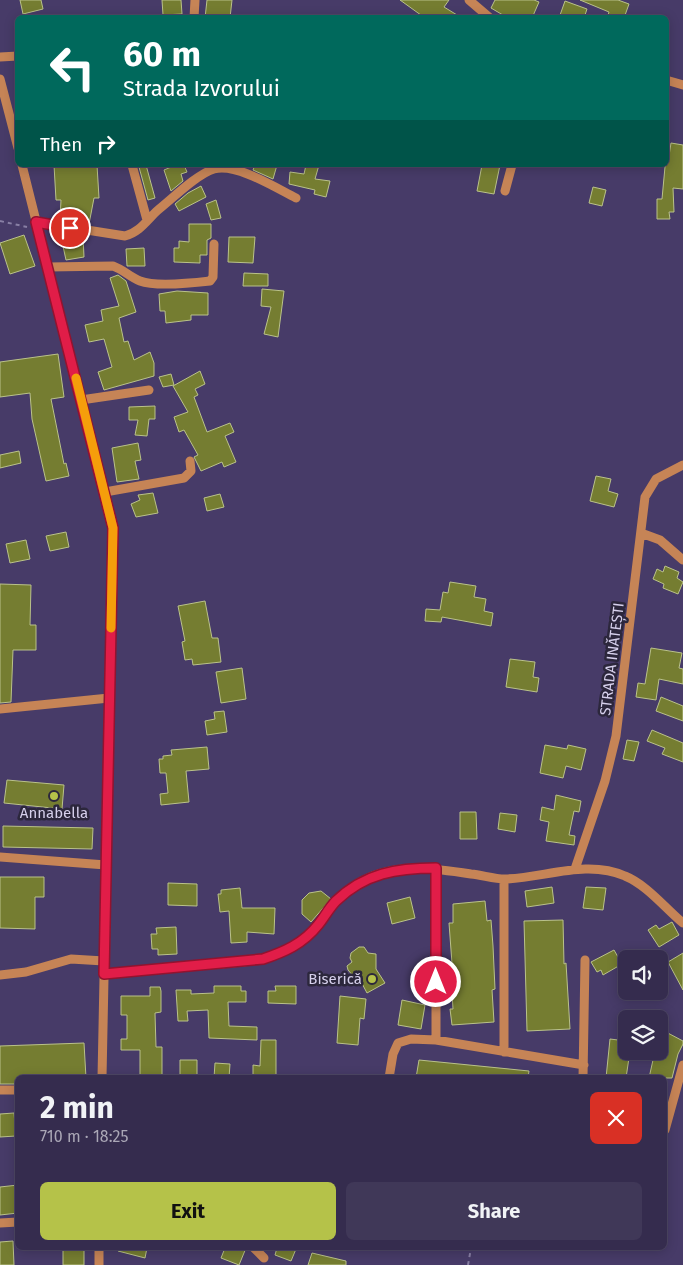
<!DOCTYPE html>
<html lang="en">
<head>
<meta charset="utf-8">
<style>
	body { margin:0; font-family:"Fira Sans",sans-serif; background:#403858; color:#f1f3f6; height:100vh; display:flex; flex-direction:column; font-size:19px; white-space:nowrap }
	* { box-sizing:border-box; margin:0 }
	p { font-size:16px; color:#aaa7b6 }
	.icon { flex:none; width:28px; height:28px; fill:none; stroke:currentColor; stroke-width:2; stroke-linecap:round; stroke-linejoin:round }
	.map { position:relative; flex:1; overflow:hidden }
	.details { position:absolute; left:15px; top:1075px; width:652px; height:175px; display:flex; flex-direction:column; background:#352c4e; border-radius:8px; box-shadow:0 2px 12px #0003,0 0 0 1px #4f4866 }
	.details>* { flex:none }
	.guide { position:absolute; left:15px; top:15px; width:654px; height:152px; border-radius:8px; box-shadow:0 2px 12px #0003,0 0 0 1px #4f4866; background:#00695c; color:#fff; overflow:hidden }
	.controls { position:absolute; left:618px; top:950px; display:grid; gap:10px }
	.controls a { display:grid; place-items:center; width:50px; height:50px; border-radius:8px; background:#352c4e; box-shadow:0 2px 12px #0003,0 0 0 1px #4f4866; font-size:25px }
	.pin { position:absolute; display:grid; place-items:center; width:42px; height:42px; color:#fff; margin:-21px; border:2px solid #fff; border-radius:50%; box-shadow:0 1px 5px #0007 }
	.me { position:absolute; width:55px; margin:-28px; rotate:0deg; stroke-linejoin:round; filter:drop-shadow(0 0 4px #0008) }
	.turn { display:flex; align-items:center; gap:18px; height:105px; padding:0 25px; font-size:22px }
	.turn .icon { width:65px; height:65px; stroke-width:2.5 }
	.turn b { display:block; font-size:35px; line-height:42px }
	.then { display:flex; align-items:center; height:48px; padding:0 25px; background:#0003; gap:10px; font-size:19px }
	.round { display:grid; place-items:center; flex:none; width:52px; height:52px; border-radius:8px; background:#403858 }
	.head { display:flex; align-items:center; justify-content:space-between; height:85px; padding:0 25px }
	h1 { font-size:30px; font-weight:700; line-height:38px }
	.primary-button { display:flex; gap:10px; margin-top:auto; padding:10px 25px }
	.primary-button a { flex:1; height:58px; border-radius:8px; background:#b5c249; color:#111; font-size:20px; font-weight:700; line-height:58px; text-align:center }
	.primary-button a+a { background:#403858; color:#f1f3f6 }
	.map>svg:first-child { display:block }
</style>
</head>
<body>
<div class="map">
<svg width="683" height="1265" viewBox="0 0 683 1265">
	<rect width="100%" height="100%" fill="#473b68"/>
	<path fill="#757d31" stroke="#bac28a" d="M20 0H41L43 9 23 14Z
		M162 0H181L182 14 163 15Z
		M207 0H232L230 18H205Z
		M400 0H449L444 7 462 18H425Z
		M495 0H534L539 2 532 18H508L491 8Z
		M580 0H618L629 4 624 18H607L609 12Z
		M565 1 587 9 584 18H559Z
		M671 143 683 145V189L673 188 674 212H669L670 219H657V199H662L666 156H669Z
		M54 165H97L99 198H94L89 224 60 219 61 200H56Z
		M146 165 155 198 148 200 139 167Z
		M176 165H184L187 172 181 174 183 181 171 191 164 170Z
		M255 165H277L273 179 253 170Z
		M306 165H319L315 179 330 181 326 197 314 194 315 190 289 184 290 172 304 174Z
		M482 165H500L494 194 477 191Z
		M201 186 206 197 179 211 175 204 188 193Z
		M593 187 606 190 602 206 589 203Z
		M216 200 221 218 211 220 206 204Z
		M189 224H211V238L207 240V255H200V263L174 262V248H179V241L189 242Z
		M71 234 83 236 84 257 66 260 63 246 72 244Z
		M24 235 35 266 10 274 0 243Z
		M229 237H255L253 263 228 262Z
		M144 248 145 266H127L126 249Z
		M244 273 268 274V286H243Z
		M118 275 126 281 136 312 119 318 124 342 128 341 134 360 150 352 154 363V376L104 390 98 372 112 367 104 339 89 342 85 325 103 321 101 310 119 306 110 278Z
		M262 289 284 291 278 337 264 334 271 307 261 306Z
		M177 291 208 293V315H191V320L166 323 165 311H160L159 294Z
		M58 354 64 397 51 399 64 464 66 463 69 476 46 481 32 419 30 393 0 397V362Z
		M200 371 205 384 195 389 198 395 194 397 207 432 230 423 234 432 225 436 236 462 224 467 222 462 201 471 194 457 198 455 184 430 179 432 174 417 188 412 173 386Z
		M171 374 174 385 163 387 159 377Z
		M155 406V419H149L147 436 135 435 138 420H129V407Z
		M138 443 141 460 135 461 139 479 117 482 112 448Z
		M19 451 21 463 0 468V455Z
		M596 476 611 479 608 491 618 494 614 507 590 501Z
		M153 493 158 513 136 517 131 504 140 500 138 495Z
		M220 494 224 507 207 511 204 498Z
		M66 532 69 547 50 551 46 536Z
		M26 540 30 559 10 563 6 544Z
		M665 566 679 572 677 578 683 582 678 594 663 588 664 584 653 579 657 569 663 572Z
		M450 582 476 586 474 597 486 599 484 611 493 613 491 626 442 617 441 622 425 621 426 609 440 610 443 592 448 593Z
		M0 584 31 585 30 625H36V650H13L11 702 0 703Z
		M205 601 212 638H218L221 662 193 665 192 659 185 660 182 642 185 641 178 606Z
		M651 648 682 653 679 668 683 669V684L659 679 656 700 636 697 638 683 645 684Z
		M510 659 535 662 533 677 539 678 537 692 506 687Z
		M242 668 246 699 221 703 216 672Z
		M661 697 683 706V721L656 711Z
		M224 711 227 732 207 735 205 721 215 719 214 712Z
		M652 730 683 743V762L662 754 665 748 647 741Z
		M627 740 639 742 634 761 623 759Z
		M545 745 567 749 568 745 586 749 581 770 566 766 563 778 540 773Z
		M207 747 209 769 186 771 189 802 161 805 160 794 168 793 166 773H160L159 759H163V756L172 755 171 750Z
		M7 780 64 785 62 809 4 803Z
		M556 795 581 801 579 812 574 811 569 835 575 836 574 845 546 841 549 822 540 820 542 807 554 810Z
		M460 812H476L477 839H460Z
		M500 813 517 815 515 832 498 829Z
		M3 826 93 828 92 849 3 847Z
		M0 877H44V897H35V929L0 928Z
		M168 883 197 884V906L168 905Z
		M552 887 554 903 527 907 525 891Z
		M586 887 606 888 603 910 583 908Z
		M240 888 242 908H275L274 934 247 932V942L231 943 229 911 220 912 218 894H221V890Z
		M321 891 331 899 311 922 302 914V900L309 893Z
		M410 897 415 918 392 924 387 903Z
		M485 901 487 921 491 920 493 946 495 989 492 990 494 1022 452 1025 450 1009H453L451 977H453L449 923H453V904Z
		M563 920 564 964 566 963 570 1029 527 1031 524 921Z
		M672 922 679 935 659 947 648 930 656 925 659 929Z
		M176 927 177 954 158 955V949H152L151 934H157L156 928Z
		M359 947H364L368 953 376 954V969L385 983 367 993 358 976 354 977 348 970 347 966 352 962 350 958 351 953Z
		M614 950 622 964 603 975 601 970 597 972 591 962Z
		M683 953V990L668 962Z
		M214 986H241V991H246V1002H228L229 1026 257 1027V1040L209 1038 208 1010 187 1011 188 1021H178L176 990H191V994L214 993Z
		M275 986H296V1004L268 1003V991H276Z
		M150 987H160L161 991V1012L155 1013 156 1047H162V1078H140V1050H121V1039H127V1015H121V996H150Z
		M340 996 366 999 364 1019 360 1018 358 1045 337 1043Z
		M402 1000 425 1005 421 1029 398 1025Z
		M664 1031 683 1041V1044L678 1054 672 1078H649L655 1051H659V1040Z
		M610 1039 626 1041V1051H630L626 1078H606Z
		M261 1040H276V1078H253V1065L260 1066Z
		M84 1043 86 1078H18V1084H0V1046Z
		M180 1060H197V1076H180Z
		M419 1060 529 1071 528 1078H416Z
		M215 1063 230 1064 229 1078H214Z
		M14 1113 16 1136 0 1137V1114Z
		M18 1185V1213L0 1215V1187Z
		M13 1241 14 1265H0V1242Z
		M63 1248H84V1265H63Z
		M118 1248H147L145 1258 118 1251Z
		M225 1248H246L239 1265 221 1258Z
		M277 1248 296 1249 291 1261 275 1255Z
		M312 1253 346 1261V1265H308Z"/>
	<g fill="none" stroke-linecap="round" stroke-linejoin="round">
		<path stroke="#887fa4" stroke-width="2" stroke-dasharray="4 4" stroke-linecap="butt" d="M0 221 27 227
			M468 1265 471 1248"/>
		<path stroke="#c68456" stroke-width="9" d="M469 0 490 18
			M194 18 195 0
			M0 57 18 56
			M0 79 18 148
			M666 80 683 85
			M22 165 113 528 102 1078
			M132 165 147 220
			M505 191 512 165
			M36 222 125 236C140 232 147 220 158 210 172 199 197 174 214 169 237 163 276 188 296 198
			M48 267 113 266C124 270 130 277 140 281 156 287 193 283 210 281L213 277 214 244
			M81 400 149 390
			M105 492 184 478 191 471 190 461
			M641 533 660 540 683 560
			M0 709 109 698
			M0 857 106 865
			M436 868V1040
			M575 869 605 781 616 736 645 497 656 479 683 465
			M104 974C137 971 171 968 205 965 229 963 253 963 276 955 316 941 324 905 357 884 391 862 434 868 471 874 482 875 494 879 505 879 544 878 587 859 625 876 647 885 665 908 683 923
			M0 975 26 972 71 959 104 961
			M504 1052V879
			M389 1078 393 1054 398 1043 411 1039 436 1040 584 1065
			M583 1078 585 960
			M0 1090H18
			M665 1130 683 1065
			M0 1223 18 1222
			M254 1248 264 1258
			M99 1265V1248"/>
	</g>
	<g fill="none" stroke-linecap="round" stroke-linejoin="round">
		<defs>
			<path id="route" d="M70 228 36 222 113 528 104 974 263 959C284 952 303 944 318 925 324 918 329 908 336 901 365 873 397 868 436 868V982"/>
		</defs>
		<use href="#route" stroke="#92132f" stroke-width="12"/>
		<use href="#route" stroke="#e11d48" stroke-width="9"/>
		<path stroke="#f59e0b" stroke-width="9" d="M76 378 113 528 111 628"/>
	</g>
	<g fill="#b5c249" stroke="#2c273c" stroke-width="2">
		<circle cx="54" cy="796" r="5"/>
		<circle cx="372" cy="979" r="5"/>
	</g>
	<g text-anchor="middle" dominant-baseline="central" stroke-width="5" stroke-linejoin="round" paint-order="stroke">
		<g font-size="15" fill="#d6d0ec" stroke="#2c273c">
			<text transform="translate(612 659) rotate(-83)">STRADA INĂTEȘTI</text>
		</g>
		<g font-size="15" fill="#d6d0ec" stroke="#2c273c">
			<text x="54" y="813">Annabella</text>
			<text x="362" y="979" text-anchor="end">Biserică</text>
		</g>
	</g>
</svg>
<div class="controls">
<a><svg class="icon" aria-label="sound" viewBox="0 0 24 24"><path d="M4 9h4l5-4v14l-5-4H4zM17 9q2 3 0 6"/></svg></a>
<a><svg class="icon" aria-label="layers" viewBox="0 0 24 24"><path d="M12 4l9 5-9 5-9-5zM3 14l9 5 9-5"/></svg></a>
</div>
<div class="pin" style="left:70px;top:228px;background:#d93025"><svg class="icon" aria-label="arrive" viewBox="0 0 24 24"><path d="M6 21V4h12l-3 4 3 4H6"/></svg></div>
<svg class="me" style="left:436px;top:982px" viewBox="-20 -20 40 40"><circle r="17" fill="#e11d48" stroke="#fff" stroke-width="3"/><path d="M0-11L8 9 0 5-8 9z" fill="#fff"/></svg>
<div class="guide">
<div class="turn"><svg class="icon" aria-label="left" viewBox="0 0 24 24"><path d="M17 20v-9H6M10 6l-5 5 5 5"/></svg><div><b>60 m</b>Strada Izvorului</div></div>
<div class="then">Then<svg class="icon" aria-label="right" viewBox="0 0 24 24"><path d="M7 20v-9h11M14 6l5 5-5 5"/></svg></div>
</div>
<section class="details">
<div class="head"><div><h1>2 min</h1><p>710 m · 18:25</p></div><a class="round" style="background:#d93025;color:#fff"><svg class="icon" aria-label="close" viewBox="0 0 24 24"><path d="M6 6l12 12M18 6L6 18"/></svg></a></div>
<div class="primary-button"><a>Exit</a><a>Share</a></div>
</section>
</div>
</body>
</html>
